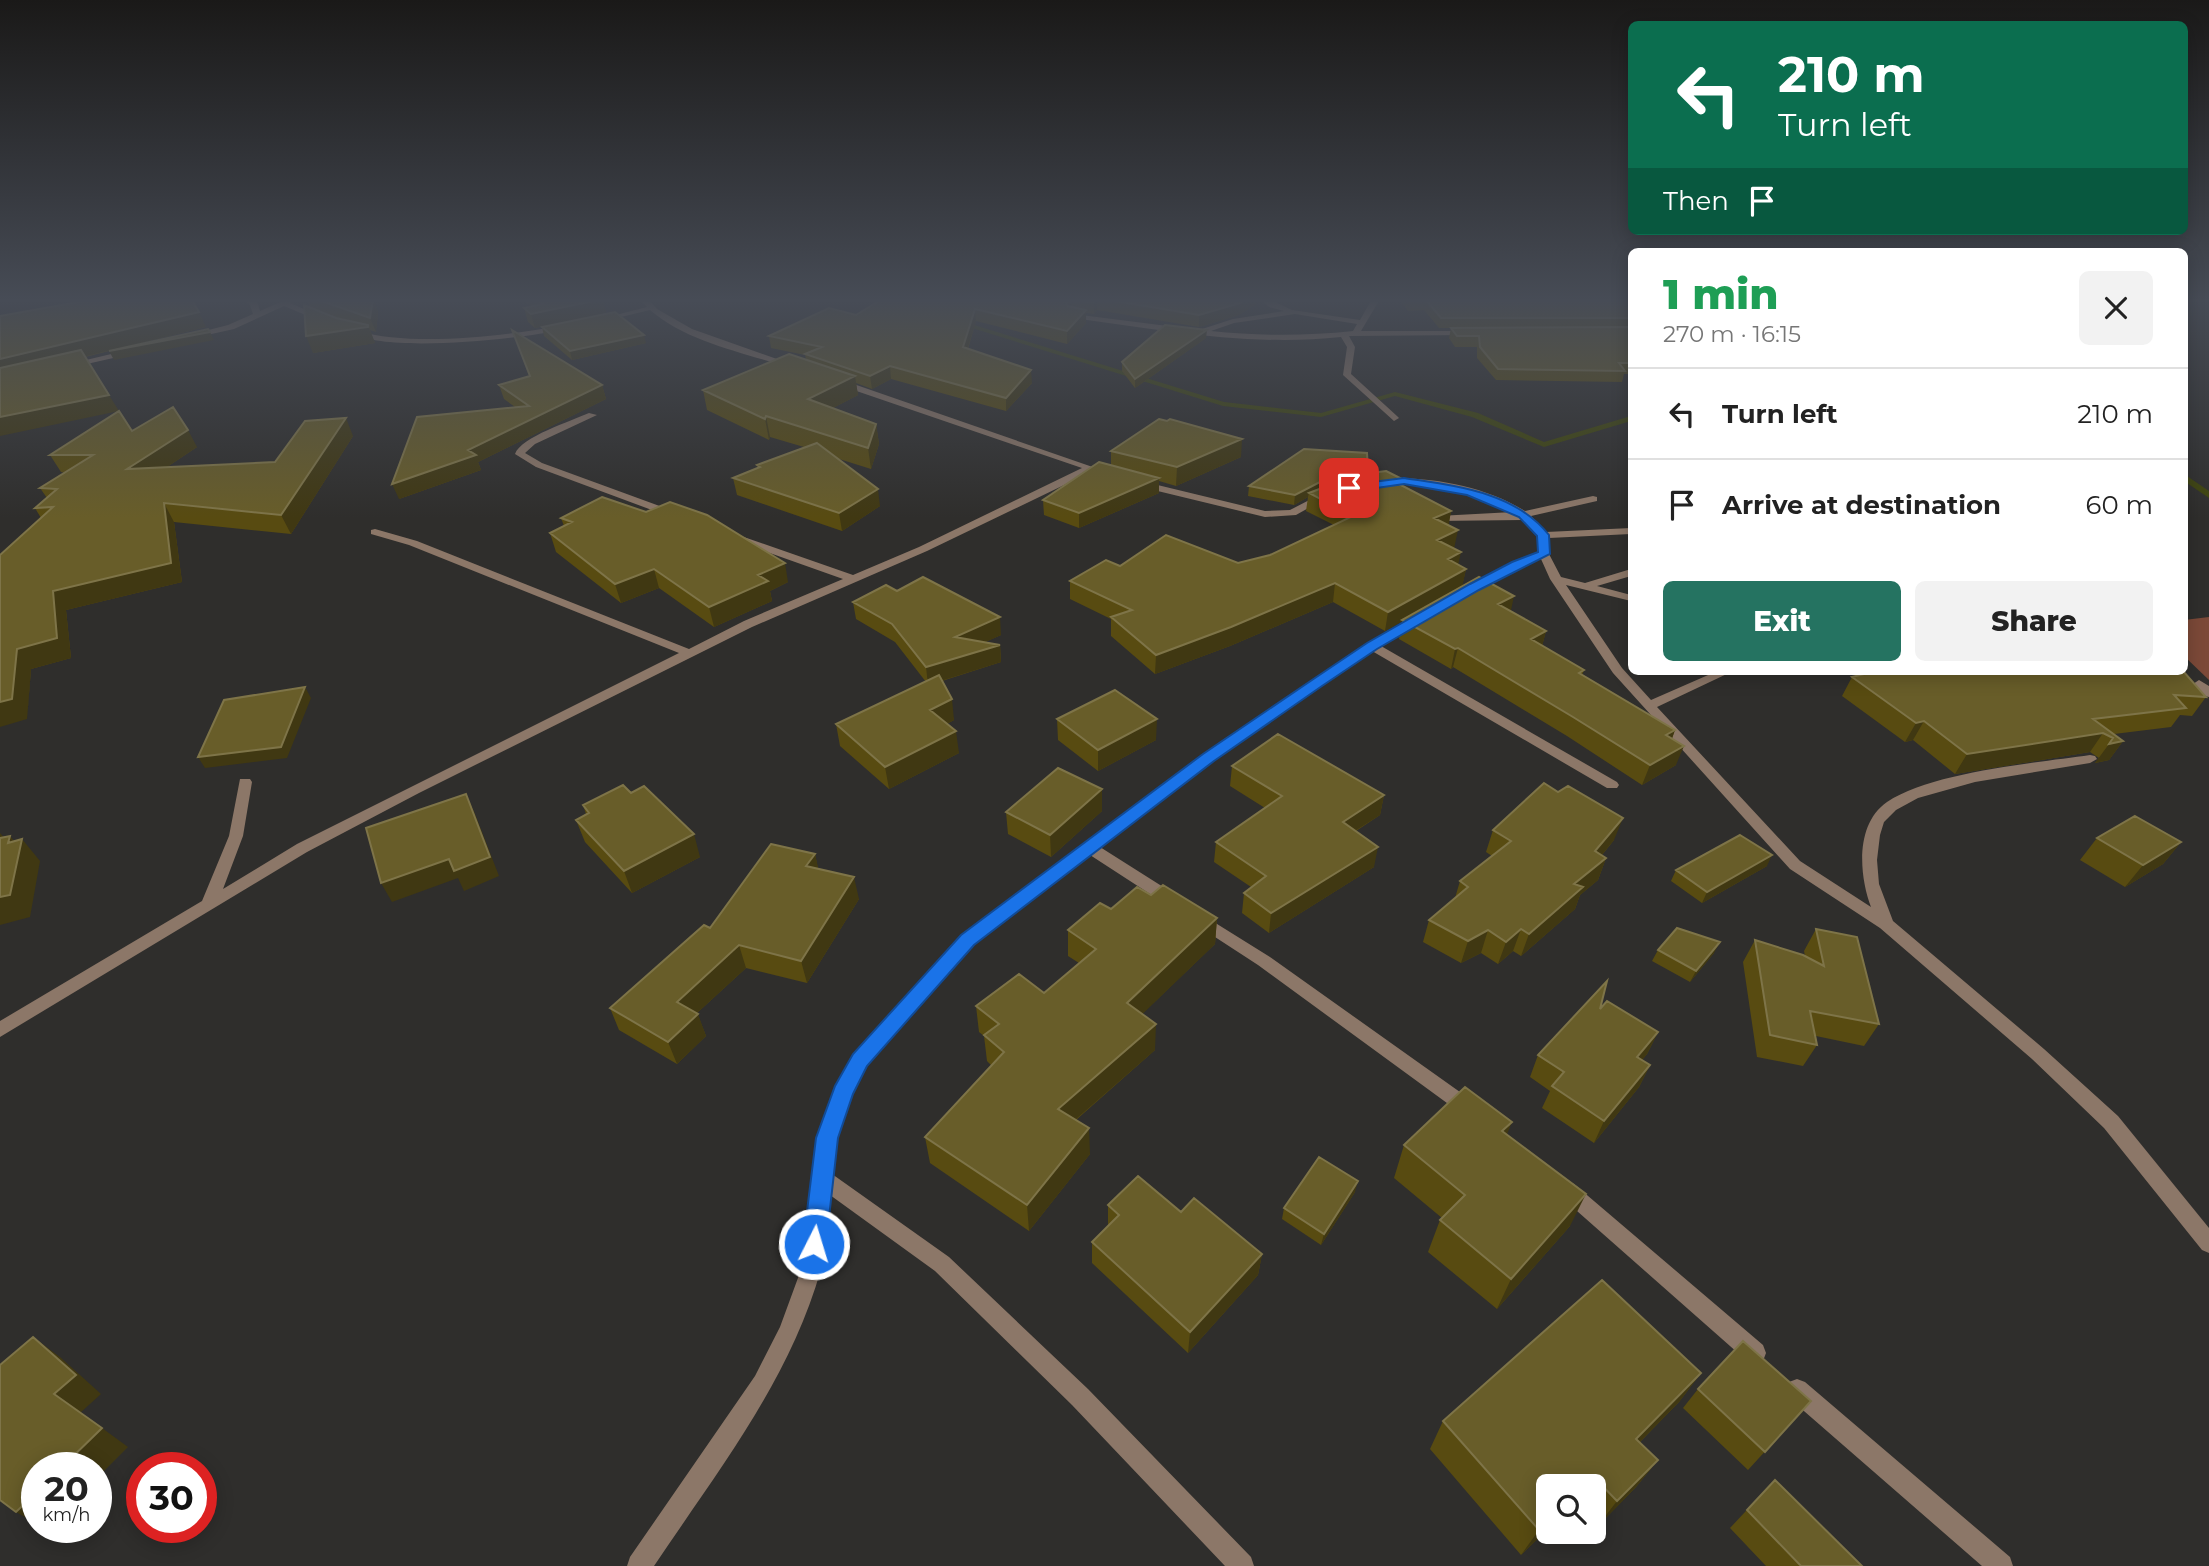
<!DOCTYPE html>
<html lang="en">
<head>
<meta charset="utf-8">
<style>
	body { margin:0; font-family:Montserrat,sans-serif; background:#f2f2f2; color:#222; height:100vh; display:flex; flex-direction:column; font-size:26px; white-space:nowrap }
	* { box-sizing:border-box; margin:0 }
	p { font-size:23px; color:#767676 }
	.icon { flex:none; width:38px; height:38px; fill:none; stroke:currentColor; stroke-width:2; stroke-linecap:round; stroke-linejoin:round }
	.map { position:relative; flex:1; overflow:hidden }
	.details { position:absolute; left:1628px; top:248px; width:560px; height:427px; display:flex; flex-direction:column; background:#fff; border-radius:10px; box-shadow:0 4px 18px #0003 }
	.details>* { flex:none }
	.hud { position:absolute; left:1628px; top:21px; width:560px; height:214px; border-radius:10px; box-shadow:0 4px 18px #0003; background:#0b6e4f; color:#fff; overflow:hidden }
	.tools { position:absolute; left:1536px; top:1474px; display:grid; gap:14px }
	.tools a { display:grid; place-items:center; width:70px; height:70px; border-radius:10px; background:#fff; box-shadow:0 4px 18px #0003; font-size:35px }
	.speed { position:absolute; left:21px; top:1452px; display:flex; gap:14px; font-size:35px; font-weight:700; text-align:center }
	.speed>* { display:grid; place-content:center; width:91px; height:91px; border-radius:50%; background:#fff; box-shadow:0 4px 18px #0003; line-height:1 }
	.speed small { font-size:18px; font-weight:400 }
	.speed .limit { border:10px solid #d22; background:#fff; color:#111 }
	.pin { position:absolute; display:grid; place-items:center; width:60px; height:60px; color:#fff; margin:-30px; border-radius:14px; box-shadow:0 4px 10px #0006 }
	.me { position:absolute; width:77px; margin:-38px; rotate:5deg; stroke-linejoin:round; filter:drop-shadow(0 0 5px #0008) }
	.turn { display:flex; align-items:center; gap:24px; height:147px; padding:0 35px; font-size:32px }
	.turn .icon { width:91px; height:91px; stroke-width:2.5 }
	.turn b { display:block; font-size:49px; line-height:60px }
	.then { display:flex; align-items:center; height:66px; padding:0 35px; background:#0003; gap:14px; font-size:26px }
	.round { display:grid; place-items:center; flex:none; width:74px; height:74px; border-radius:10px; background:#f2f2f2 }
	.headline { display:flex; align-items:center; justify-content:space-between; height:119px; padding:0 35px }
	h1 { font-size:42px; font-weight:800; line-height:52px; color:#1e9e55 }
	.button { display:flex; gap:14px; margin-top:auto; padding:14px 35px }
	.button a { flex:1; height:80px; border-radius:10px; background:#257361; color:#fff; font-size:28px; font-weight:800; line-height:80px; text-align:center }
	.button a+a { background:#f2f2f2; color:#222 }
	ul { padding:0; list-style:none }
	li { display:flex; align-items:center; gap:21px; height:91px; padding:0 35px; border-top:2px solid #e0e0e0 }
	li div { flex:1 }
	li b { display:block; font-size:26px }
	li em { font-style:normal }
	.map>svg:first-child { display:block }
</style>
</head>
<body>
<div class="map">
<svg width="2209" height="1566" viewBox="0 0 2209 1566">
	<rect width="100%" height="100%" fill="#2f2e2c"/>
	<path fill="#7c4938" d="M2209 617V680L2184 656V620Z"/>
	<g fill="none" stroke-linecap="round" stroke-linejoin="round">
		<path fill="#3f450b" fill-rule="evenodd" d="M958 320 1224 402 1321 413 1395 392 1478 413 1544 442 1631 416V421L1544 447 1472 417 1395 396 1321 417 1223 406 956 323 955 322Z
			M2184 474 2209 491V498L2184 481Z"/>
		<path fill="#8c7768" fill-rule="evenodd" d="M244 299H253L258 304 260 311 287 299H294L290 303 327 319 320 321 284 306 234 329 189 339V335L228 325 253 314 250 305Z
			M640 299H648L657 309 692 329 794 365 787 367C742 352 687 342 650 310L600 322 596 320 647 307Z
			M1260 299H1269L1292 310 1360 320 1372 299H1380L1361 331H1467L1471 333 1467 335 1349 336 1355 347 1351 374 1397 416 1399 418 1394 421 1343 375 1347 347 1341 337C1251 347 1162 330 1073 318L1069 316 1073 314 1199 330 1233 319 1284 311 1269 307ZM1295 314 1357 324 1353 331C1306 336 1259 336 1211 331L1234 323Z
			M560 326 564 328 563 330C522 338 387 354 354 333L358 331C413 347 503 336 560 326Z
			M128 350 132 352 131 354 69 368 65 365Z
			M836 380H842L1110 473 1105 476 1091 472 927 551 752 627 419 793 307 852 0 1037V1021L202 901 229 836 240 779H250L252 782 243 836 223 889 297 844 679 653 409 545 371 534V530L375 529 417 541 689 649 744 621 843 579 730 539V535H738L853 575 919 547 1082 468 836 384Z
			M589 413 597 415 535 444 525 453 542 463 676 512V516H668L536 467 515 454C521 437 571 421 589 413Z
			M1399 478C1442 479 1488 488 1525 511L1593 496 1597 497V501L1531 516 1546 532 1631 528V534L1549 538V554L1561 577 1585 583 1631 569V576L1597 586 1631 595V601L1566 585 1622 668 1651 700 1715 672H1731L1657 707 1800 861 1871 907C1859 875 1855 824 1887 802 1932 772 2035 763 2090 755L2095 756 2097 759 2090 763 1975 782 1918 798 1896 810 1884 822 1880 835 1877 860 1879 884 1893 921 2044 1049 2118 1116 2209 1228V1253L2202 1250 2104 1128 2032 1059 1880 928 1790 869 1613 673 1550 579 1541 559 1521 566 1476 591H1468V587L1513 562 1538 552V536L1523 520 1434 521V517L1438 516 1513 512C1485 495 1449 487 1416 484 1405 484 1387 488 1378 482L1383 479Z
			M1141 481 1265 511 1290 510 1319 495 1328 497 1296 515 1265 517 1137 486V482Z
			M1415 618 1419 619V625L1381 646 1617 782 1619 785 1617 788H1607L1372 651 1233 746 1100 847 1179 897 1181 901 1179 905H1167L1090 855 973 944 866 1065 852 1094 836 1138 832 1174 949 1257 1088 1389 1251 1557 1254 1566H1225L1072 1405 935 1271 830 1195C828 1219 828 1246 821 1269 790 1380 717 1472 654 1566H627L630 1557 755 1376 780 1327 802 1267 818 1138 834 1093 854 1055 961 936 1223 740 1368 643Z
			M2199 680 2209 686V697L2204 696 2193 684Z
			M1201 914 1270 957 1474 1102 1477 1108 1474 1114 1468 1116 1462 1114 1258 965 1195 924 1193 920 1195 916Z
			M1567 1181 1574 1184 1763 1345 1766 1353 1763 1361 1755 1364 1747 1361 1560 1196 1557 1190 1560 1184Z
			M1797 1379 1805 1382 2010 1557 2013 1566H1982L1789 1398 1786 1390 1789 1382Z"/>
	</g>
	<path fill="#584b11" d="M307 299H374L378 312 376 332 370 330 375 343 313 353 310 307Z
		M521 299H603L606 313 535 328 528 322 524 308 532 306Z
		M882 299H1259V302L1239 315 1199 327 1097 310 1094 314 1086 313V323L1067 344 976 321 968 349 1032 383 1006 411 891 379 872 389 856 383 858 395 833 408 876 424 879 444 871 469 836 458 880 506 842 531 737 495 733 478 758 468 757 465 804 447 770 437 769 440 707 410 703 390 806 359 805 355 771 348 769 336 856 315Z
		M1399 299H1631V374H1624L1622 382 1496 380 1477 358V347H1455L1449 338 1451 328H1439L1424 310 1408 311Z
		M0 316 206 327 85 357 118 411 132 431 197 447 167 467 275 462 353 436 291 534 174 522 182 582 66 610 71 658 31 669 27 719 41 518 35 508 47 498 40 488 66 473 61 472 50 455 117 412Z
		M542 327 646 343 572 360 544 336Z
		M512 330 602 385 606 399 478 462 481 470 399 499 515 407 504 399 499 385 529 376Z
		M1206 338 1135 388 1122 371V362Z
		M1111 451 1241 457 1176 486 1159 481V493L1079 528 1044 515 1043 500 1111 465Z
		M1368 470V474L1401 485 1451 511 1448 526 1454 548 1458 565 1466 569 1462 586 1511 611 1546 631 1542 646 1584 670 1582 675 1675 730 1672 738 1676 765 1642 785 1567 736 1453 667 1451 669 1399 639 1402 621 1385 631 1333 602 1230 646 1155 674 1111 636V619L1070 599V581L1120 566 1238 563 1270 555 1334 525 1306 511 1308 497 1294 505 1248 496 1249 486Z
		M561 518 788 582 770 591 772 601 714 627 659 588 621 603 556 552 550 533 564 526Z
		M897 591 1001 635 985 642 1000 645 1001 662 942 681 954 720 947 724 959 753 889 789 840 746 836 724 926 682 895 642 856 619 853 602Z
		M1866 672H2184L2206 697 2192 716 2180 715 2171 727 2114 734 2123 741 2109 760 2095 763 2099 758 2090 752 1955 774 1913 740 1905 742 1842 696 1852 677 1868 673Z
		M1057 719 1156 740 1098 771 1058 740Z
		M1232 766 1384 795 1380 815 1356 831 1374 867 1269 933 1242 913 1244 893 1251 887 1214 862 1216 842 1265 808 1230 786Z
		M631 793 700 857 632 893 585 842 576 820 586 814 583 805Z
		M1102 811 1051 857 1008 834 1006 812Z
		M1493 830 1614 840 1602 855 1606 858 1598 880 1580 895 1575 909 1521 956 1513 951 1498 964 1481 953 1461 963 1423 942 1429 920 1455 898 1460 881 1492 856 1486 852Z
		M2097 838 2181 842 2163 864 2125 887 2080 860Z
		M815 854 818 869 859 899 807 983 746 968 697 1013 706 1036 677 1064 619 1030 610 1008 710 928Z
		M1767 866 1702 903 1671 881 1676 870Z
		M1151 895 1217 918 1215 944 1142 1014 1155 1050 1076 1120 1090 1154 1029 1231 930 1163 925 1137 992 1066 987 1061 984 1036 979 1032 976 1006 1044 993 1079 963 1068 956V930L1111 909Z
		M1816 929 1879 1024 1864 1046 1816 1036 1817 1045 1803 1066 1757 1057 1743 962 1755 940 1805 956 1804 951Z
		M1658 950 1714 953 1690 982 1652 961Z
		M1600 1009 1658 1032 1647 1054 1642 1060 1650 1065 1639 1087 1594 1143 1542 1108 1550 1091 1530 1077 1538 1055Z
		M1507 1135 1570 1226 1497 1309 1428 1252 1440 1220 1442 1218 1394 1178 1404 1145Z
		M1355 1192 1321 1245 1282 1219 1284 1208Z
		M1108 1205 1181 1212 1262 1254 1258 1275 1188 1353 1092 1263V1242L1108 1226Z
		M1701 1373 1679 1402 1640 1442 1658 1460 1636 1487 1597 1527 1594 1524V1486H1549V1528L1521 1555 1430 1449 1443 1421Z
		M1698 1389 1811 1401 1748 1470 1683 1408Z
		M1775 1480 1862 1566H1766L1730 1528Z"/>
	<path fill="#403812" d="M374 299 378 312 376 332 370 318Z
		M603 299 606 313 535 328 531 314Z
		M1097 299V310L1094 314V302Z
		M1247 299H1259V302L1239 315 1199 327V315Z
		M1072 300V312L1067 315 1066 303Z
		M975 309 976 321 964 360 963 347Z
		M1086 310V323L1067 344V331Z
		M199 312 206 327 0 377V359Z
		M368 325 375 343 313 353 306 336Z
		M1207 330 1206 338 1135 388V379Z
		M210 332 214 340 114 360 109 351Z
		M644 335 646 343 572 360 570 351Z
		M890 366 891 379 872 389 870 376Z
		M1031 370 1032 383 1006 411V398Z
		M855 376 858 395 812 419 808 399Z
		M602 385 606 399 478 462 481 470 399 499 392 484 468 450Z
		M109 395 119 411 0 436V417Z
		M766 416 770 437 769 440 765 419Z
		M346 418 353 436 291 534 281 515Z
		M876 424 879 444 871 469 868 448Z
		M188 430 197 447 137 487 127 469Z
		M1242 439 1241 457 1176 486 1177 467Z
		M1368 470 1367 479 1309 493 1308 497 1294 505 1295 495 1320 482Z
		M1159 478V493L1079 528V513Z
		M1402 479 1399 496 1395 482Z
		M878 489 880 506 842 531 839 513Z
		M164 503 174 522 182 582 66 610 71 658 31 669 27 719 0 727V702L17 649 53 591Z
		M1451 511 1448 529 1434 518Z
		M1458 530 1454 549 1437 540Z
		M1461 552 1457 570 1448 559Z
		M785 563 788 582 770 591 772 601 714 627 709 607 758 575Z
		M654 569 659 588 621 603 615 584Z
		M1466 569 1462 588 1385 631 1388 612Z
		M1335 583 1333 602 1230 646 1155 674 1156 655Z
		M1514 596 1510 615 1498 604Z
		M1000 617 1001 635 957 655 955 637Z
		M1546 631 1541 650 1531 639Z
		M1000 645 1001 662 928 685 926 667Z
		M1458 648 1453 667 1451 669 1455 649Z
		M305 687 311 698 287 758 205 768 198 757Z
		M952 699 954 720 932 732 930 710Z
		M1157 719 1156 740 1098 771V750Z
		M1924 721 1913 740 1905 742 1916 723Z
		M1675 730 1668 750 1666 735Z
		M956 731 959 753 889 789 885 767Z
		M2103 733 2090 752 1955 774 1967 754Z
		M2123 741 2109 760 2095 763 2109 744Z
		M1684 746 1676 765 1642 785 1650 765Z
		M1102 789V811L1051 857 1050 835Z
		M466 794 475 814 499 876 464 891 458 878 392 902 381 883Z
		M1384 795 1380 815 1339 841 1343 822Z
		M1623 818 1614 840 1587 873 1595 851Z
		M0 833 8 842 10 836 20 848 22 839 40 861 30 917 0 925Z
		M694 834 700 857 632 893 624 871Z
		M2181 842 2163 864 2125 887 2143 865Z
		M1378 847 1374 867 1269 933 1271 913Z
		M815 854 820 876 806 866Z
		M1772 855 1767 866 1702 903 1707 892Z
		M1606 858 1598 880 1580 895 1575 909 1521 956 1529 934 1574 884Z
		M854 877 859 899 807 983 801 961Z
		M1217 918 1215 944 1127 1029V1003Z
		M1521 929 1513 951 1498 964 1506 942Z
		M1488 930 1481 953 1461 963 1468 941Z
		M1720 942 1714 953 1690 982 1696 971Z
		M739 945 746 968 685 1024 677 1002Z
		M698 1014 706 1036 677 1064 668 1042Z
		M1156 1024 1155 1050 1059 1134 1058 1109Z
		M1658 1032 1647 1054 1626 1079 1637 1057Z
		M1650 1065 1639 1087 1594 1143 1604 1121Z
		M1512 1122 1499 1154 1502 1131Z
		M1089 1128 1090 1154 1029 1231 1027 1205Z
		M1358 1181 1355 1192 1321 1245 1324 1234Z
		M1586 1194 1570 1226 1497 1309 1511 1279Z
		M1262 1254 1258 1275 1188 1353 1190 1332Z
		M33 1337 60 1357 101 1394 80 1413 54 1394Z
		M1701 1373 1679 1402 1616 1466 1636 1439Z
		M102 1428 128 1447 96 1479V1468H61Z
		M1658 1460 1636 1487 1597 1527 1617 1501Z
		M37 1492V1524L16 1512Z
		M1549 1520V1528L1521 1555 1539 1530Z"/>
	<path fill="#685d29" stroke="#7e7448" stroke-width="2" d="M95 299H191L199 312 0 359V316Z
		M316 299H373L370 318Z
		M536 299H603L531 314 524 308 543 304Z
		M882 299H1097L1094 302 1072 300 1066 303 1068 306 1086 310 1067 331 975 309 963 347 1031 370 1006 398 890 366 870 376 805 354 822 347 769 336 829 308 856 315Z
		M1103 299H1247L1240 303 1199 315Z
		M1408 299H1631V318H1441L1426 300 1410 301Z
		M304 305 336 318 368 325V327L306 336Z
		M615 312 644 335 570 351 542 327Z
		M1165 325 1207 330 1135 379 1122 362Z
		M1631 327V363H1619L1625 371 1498 369 1480 347 1479 336H1457L1451 328Z
		M208 329 210 332 109 351Z
		M512 330 602 385 468 450 476 455 392 484 417 417 529 406 499 385 530 376Z
		M81 350 109 395 0 417V368Z
		M789 354 855 376 808 399 876 424 868 448 766 416 765 419 703 390Z
		M173 407 188 430 127 469 275 462 305 421 346 418 281 515 164 503 171 563 53 591 57 638 17 649 12 699 0 702V555L53 507 35 508 57 489 40 488 93 455H50L119 411 132 431Z
		M1159 419 1167 421 1170 419 1242 439 1177 467 1111 451Z
		M817 443 878 489 839 513 733 478 760 467 757 465Z
		M1304 449 1367 453 1368 470 1320 482 1295 495 1249 486Z
		M1099 462 1159 478 1079 513 1043 500Z
		M1386 471 1402 479 1395 482 1451 511 1434 518 1458 530 1437 540 1461 552 1448 559 1466 569 1388 612 1335 583 1231 627 1156 655 1111 617 1132 610 1070 581 1106 560 1120 566 1166 535 1238 563 1270 555 1353 516 1309 493 1356 475Z
		M602 497 646 512 670 502 707 515 785 563 758 575 768 581 709 607 654 569 615 584 550 533 572 522 561 518Z
		M923 577 1000 617 955 637 1000 645 926 667 892 624 853 602 886 585 897 591Z
		M1479 577 1514 596 1498 604 1546 631 1531 639 1584 670 1579 673 1675 730 1666 735 1684 746 1650 765 1573 717 1458 648 1455 649 1402 620Z
		M1872 672H2184L2206 697 2174 695 2186 708 2093 719 2123 741 2109 744 2113 738 2103 733 1967 754 1924 721 1916 723 1852 677Z
		M939 675 952 699 930 710 956 731 885 767 836 724Z
		M305 687 281 747 198 757 224 700Z
		M1115 690 1157 719 1098 750 1057 719Z
		M1278 734 1384 795 1343 822 1378 847 1271 913 1244 893 1266 876 1216 842 1282 796 1232 766Z
		M1058 768 1102 789 1050 835 1006 812Z
		M1544 783 1558 792 1568 786 1623 818 1595 851 1606 858 1574 884 1583 887 1529 934 1521 929 1506 942 1488 930 1468 941 1429 920 1468 887 1460 881 1511 841 1493 830Z
		M623 785 631 793 644 786 694 834 624 871 576 820 589 813 583 805Z
		M466 794 490 857 454 871 449 859 381 883 366 828Z
		M2135 816 2181 842 2143 865 2097 838Z
		M1740 835 1772 855 1707 892 1676 870Z
		M10 836 8 843 22 839 10 895 0 897V838Z
		M771 844 815 854 806 866 854 877 801 961 739 945 677 1002 698 1014 668 1042 610 1008 704 925 710 928Z
		M1163 885 1217 918 1127 1003 1156 1024 1058 1109 1089 1128 1027 1205 925 1137 1004 1052 984 1035 999 1024 976 1006 1019 974 1044 993 1096 949 1068 930 1100 903 1111 909 1137 887 1151 895Z
		M1677 928 1720 942 1696 971 1658 950Z
		M1816 929 1857 937 1879 1024 1810 1011 1817 1045 1770 1035 1755 940 1803 955 1824 966Z
		M1607 981 1600 1009 1607 1001 1658 1032 1637 1057 1650 1065 1604 1121 1552 1086 1564 1072 1538 1055Z
		M1465 1087 1512 1122 1502 1131 1586 1194 1511 1279 1440 1220 1465 1195 1404 1145Z
		M1319 1157 1358 1181 1324 1234 1284 1208Z
		M1138 1176 1181 1212 1194 1198 1262 1254 1190 1332 1092 1242 1119 1215 1108 1205Z
		M1602 1280 1701 1373 1636 1439 1658 1460 1617 1501 1593 1476 1584 1486H1549V1520L1539 1530 1443 1421Z
		M33 1337 76 1375 54 1394 102 1428 61 1468H37V1492L16 1512 0 1500V1365Z
		M1743 1341 1811 1401 1765 1452 1698 1389Z
		M1775 1480 1862 1566H1801L1747 1510Z"/>
	<linearGradient id="sky" x2="0" y2="1"><stop stop-color="#1a1918"/><stop offset="0.58" stop-color="#474c56"/><stop offset="1" stop-color="#474c56" stop-opacity="0"/></linearGradient>
	<rect width="2209" height="518" fill="url(#sky)"/>
	<path fill="#1a73e8" stroke="#114b97" stroke-width="2" d="M1404 478C1455 486 1514 491 1549 535L1550 554 1479 590 1377 649 1322 686 1214 761 974 945 867 1066 853 1094 838 1138 826 1244 823 1252 814 1255 806 1252 803 1244 816 1138 835 1086 853 1054 961 935 1203 754 1312 680 1367 643 1470 584 1512 562 1538 552 1537 536 1519 517 1467 495 1404 484 1349 492 1344 488 1349 485Z"/>
</svg>
<div class="tools">
<a><svg class="icon" aria-label="search" viewBox="0 0 24 24"><circle cx="10" cy="10" r="6"/><path d="M15 15l6 6"/></svg></a>
</div>
<div class="speed"><div>20<small>km/h</small></div><div class="limit">30</div></div>
<div class="pin" style="left:1349px;top:488px;background:#d93025"><svg class="icon" aria-label="arrive" viewBox="0 0 24 24"><path d="M6 21V4h12l-3 4 3 4H6"/></svg></div>
<svg class="me" style="left:814px;top:1244px" viewBox="-20 -20 40 40"><circle r="17" fill="#1a73e8" stroke="#fff" stroke-width="3"/><path d="M0-11L8 9 0 5-8 9z" fill="#fff"/></svg>
<div class="hud">
<div class="turn"><svg class="icon" aria-label="left" viewBox="0 0 24 24"><path d="M17 20v-9H6M10 6l-5 5 5 5"/></svg><div><b>210 m</b>Turn left</div></div>
<div class="then">Then<svg class="icon" aria-label="arrive" viewBox="0 0 24 24"><path d="M6 21V4h12l-3 4 3 4H6"/></svg></div>
</div>
<section class="details">
<div class="headline"><div><h1>1 min</h1><p>270 m · 16:15</p></div><a class="round"><svg class="icon" aria-label="close" viewBox="0 0 24 24"><path d="M6 6l12 12M18 6L6 18"/></svg></a></div>
<ul>
<li><svg class="icon" aria-label="left" viewBox="0 0 24 24"><path d="M17 20v-9H6M10 6l-5 5 5 5"/></svg><div><b>Turn left</b></div><em>210 m</em></li>
<li><svg class="icon" aria-label="arrive" viewBox="0 0 24 24"><path d="M6 21V4h12l-3 4 3 4H6"/></svg><div><b>Arrive at destination</b></div><em>60 m</em></li>
</ul>
<div class="button"><a>Exit</a><a>Share</a></div>
</section>
</div>
</body>
</html>
